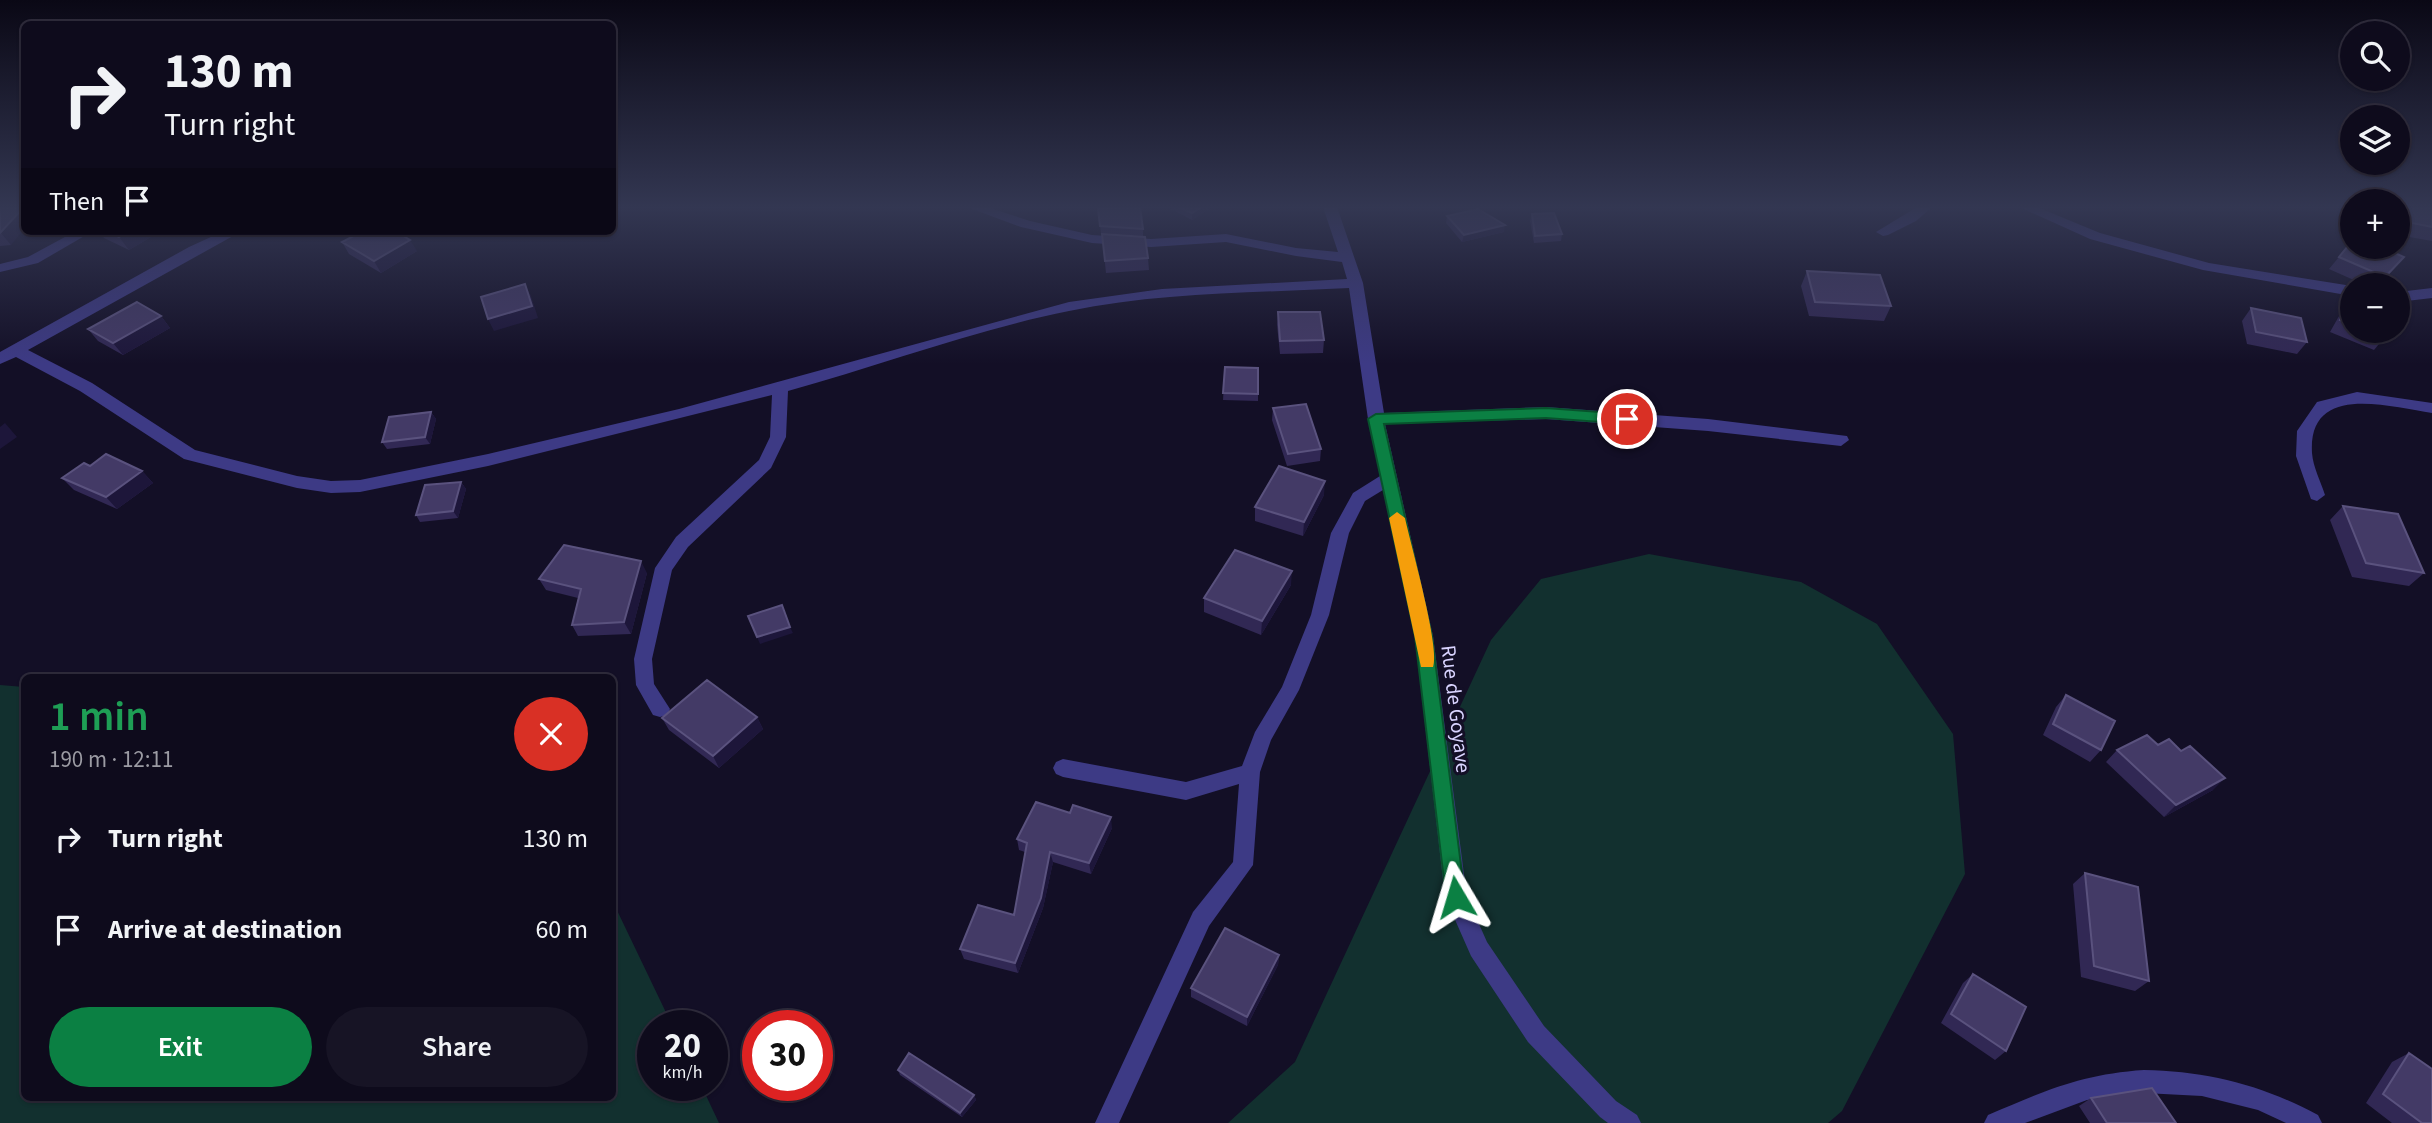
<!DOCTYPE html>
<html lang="en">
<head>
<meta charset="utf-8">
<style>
	body { margin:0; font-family:"Source Sans 3",sans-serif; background:#171425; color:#f1f3f6; height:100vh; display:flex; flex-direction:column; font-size:26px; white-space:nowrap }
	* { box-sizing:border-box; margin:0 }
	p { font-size:23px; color:#9b9ba3 }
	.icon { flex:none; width:38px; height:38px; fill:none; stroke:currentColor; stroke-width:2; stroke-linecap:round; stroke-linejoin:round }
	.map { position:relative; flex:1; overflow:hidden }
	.panel { position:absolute; left:21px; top:674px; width:595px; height:427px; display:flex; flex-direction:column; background:#0e0b1c; border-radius:10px; box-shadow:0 2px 5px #0004,0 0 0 2px #2e2b3b }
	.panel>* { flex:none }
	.banner { position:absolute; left:21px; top:21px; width:595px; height:214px; border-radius:10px; box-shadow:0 2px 5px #0004,0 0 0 2px #2e2b3b; background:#0e0b1c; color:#f1f3f6; overflow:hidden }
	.tools { position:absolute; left:2340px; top:21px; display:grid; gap:14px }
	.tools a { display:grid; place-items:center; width:70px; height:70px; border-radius:50%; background:#0e0b1c; box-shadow:0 2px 5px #0004,0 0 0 2px #2e2b3b; font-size:35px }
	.speed { position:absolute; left:637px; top:1010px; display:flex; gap:14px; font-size:35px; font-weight:700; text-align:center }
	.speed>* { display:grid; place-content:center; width:91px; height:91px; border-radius:50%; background:#0e0b1c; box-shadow:0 2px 5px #0004,0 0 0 2px #2e2b3b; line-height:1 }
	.speed small { font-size:18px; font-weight:400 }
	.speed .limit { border:10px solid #d22; background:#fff; color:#111 }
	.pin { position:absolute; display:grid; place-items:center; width:60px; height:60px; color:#fff; margin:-30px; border:4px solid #fff; border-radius:50%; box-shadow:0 2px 7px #0007 }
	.me { position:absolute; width:77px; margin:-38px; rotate:353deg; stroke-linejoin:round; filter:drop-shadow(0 0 5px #0008) }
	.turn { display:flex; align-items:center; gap:24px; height:147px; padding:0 28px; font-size:32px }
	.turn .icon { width:91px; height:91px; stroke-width:2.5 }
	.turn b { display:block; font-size:49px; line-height:60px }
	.then { display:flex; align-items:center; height:66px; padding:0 28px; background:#0003; gap:14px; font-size:26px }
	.round { display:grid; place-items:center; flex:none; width:74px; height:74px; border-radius:37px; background:#171425 }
	.headline { display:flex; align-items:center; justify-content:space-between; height:119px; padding:0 28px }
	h1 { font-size:42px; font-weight:600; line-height:52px; color:#1e9e55 }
	.button { display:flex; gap:14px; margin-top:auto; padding:14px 28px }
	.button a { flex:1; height:80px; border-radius:42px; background:#0b8043; color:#fff; font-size:28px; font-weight:600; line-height:80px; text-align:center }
	.button a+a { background:#171425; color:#f1f3f6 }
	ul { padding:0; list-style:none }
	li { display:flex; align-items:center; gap:21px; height:91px; padding:0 28px }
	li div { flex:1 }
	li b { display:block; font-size:26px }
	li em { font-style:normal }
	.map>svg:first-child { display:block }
</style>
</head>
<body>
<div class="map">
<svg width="2432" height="1123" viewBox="0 0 2432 1123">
	<rect width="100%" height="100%" fill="#130f26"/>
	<path fill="#12302f" d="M1649 554 1801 582 1877 624 1953 734 1965 874 1842 1111 1828 1123H1228L1295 1062 1491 640 1541 579Z
		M0 685 24 687V1097H612L613 902 672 1025 653 1026V1085H701L719 1123H0Z"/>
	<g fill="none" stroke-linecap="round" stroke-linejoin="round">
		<path fill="#3d3a85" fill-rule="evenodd" d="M967 207H987L1030 221 1092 235 1151 239 1226 234 1296 248 1338 252 1323 207H1337L1363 283 1384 413 1546 407 1708 419 1847 436 1849 440 1841 446 1708 431 1546 419 1385 424 1433 636 1467 897 1487 942 1544 1026 1616 1101 1637 1115 1641 1123H1608L1600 1117 1528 1042 1471 956 1445 897 1415 636 1383 490 1365 501 1349 533 1329 615 1299 690 1271 740 1260 772 1253 865 1209 926 1119 1123H1095L1193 912 1233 862 1239 784 1186 800 1063 777 1056 774 1053 768 1056 762 1063 759 1186 782 1242 766 1255 732 1282 687 1311 615 1331 533 1353 493 1380 476 1368 419 1349 288C1256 293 1161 292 1069 311 974 330 881 365 788 391L786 437 771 468 688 547 672 570 652 659 654 684 670 709 667 715 660 717 653 715 636 685 634 659 655 568 676 537 759 460 770 437 772 395 488 466 360 492 331 493 297 488 184 459 80 391 16 357 0 364V352L189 247 224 231H242L28 350 92 383 195 450 297 476 331 481 360 480 488 454 679 409 1069 302 1162 289 1347 279 1342 262 1296 256 1226 242 1151 247 1092 243 1021 227Z
			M1917 207H1932L1916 221 1888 235 1883 236 1876 232Z
			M2019 207H2037L2100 233 2209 263 2352 286V296L2203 270 2090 239Z
			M76 231H93L38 263 0 272V264L28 257Z
			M2432 288V298L2398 302V292Z
			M2357 392 2432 403V413C2389 407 2308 382 2312 453 2313 467 2321 482 2325 495L2317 501 2311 499 2296 456 2297 431 2317 402Z
			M2144 1070C2207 1071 2262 1085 2318 1115L2322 1123H2286L2258 1110 2202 1096 2144 1093 2087 1100 2025 1123H1984L1988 1115C2044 1091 2082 1074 2144 1070Z"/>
	</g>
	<path fill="#312854" d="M0 207 11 245 0 246Z
		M1171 207H1212L1192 220 1171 209Z
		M2398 207H2432V241L2398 235Z
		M1098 209 1143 229V236L1101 233Z
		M1532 214 1562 234 1561 241 1534 243 1530 221Z
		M1447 216 1504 232 1462 242 1446 223Z
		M99 231H161L129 250 104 238Z
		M1102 234 1148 258 1149 270 1106 273Z
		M342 242 417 251 381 273 349 254Z
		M2339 257H2404L2379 285H2365L2329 269Z
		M1807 271 1891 306 1884 321 1809 316 1801 286Z
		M2352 297V331H2388L2384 338 2374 350 2330 332 2343 309Z
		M2251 308 2307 342 2297 354 2247 344 2242 321Z
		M1278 312 1324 340 1323 353 1280 354 1277 325Z
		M161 316 170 328 123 355 98 341 88 329Z
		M1225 367 1258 368V401L1223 400Z
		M1273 408 1321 449 1320 461 1287 466 1272 420Z
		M431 412 436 419 430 444 387 449 382 442Z
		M90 466 142 471 153 483 117 509 74 490 62 478Z
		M461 482 466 489 458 518 420 522 416 515Z
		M1324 495 1303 536 1255 521V507Z
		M2343 506 2424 573 2409 586 2352 577 2330 520Z
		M647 573 631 634 578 636 572 625 578 598 546 590 539 579Z
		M1291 585 1261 635 1204 612V598Z
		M2066 695 2101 750 2090 762 2043 735 2056 707Z
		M757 717 763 729 719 768 669 730 662 718Z
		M2158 745 2181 751 2213 790 2164 817 2106 762 2117 750Z
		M1112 828 1091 874 1053 862 1043 908 1018 973 964 959 960 949 1014 915 1025 852 1019 850 1017 839Z
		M2085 873 2149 981 2135 991 2081 977 2073 884Z
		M1279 955 1278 965 1247 1026 1191 997V988Z
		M1973 974 2006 1051 1995 1060 1941 1023 1963 983Z
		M2409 1053 2432 1123H2392L2366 1103 2392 1062Z
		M898 1070 974 1095 976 1100 962 1117 900 1075Z
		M2091 1098 2176 1123H2090L2079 1106Z"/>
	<path fill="#1d163a" d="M24 207V229L11 245 1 233Z
		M1201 207H1212L1192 220V213Z
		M1505 225 1504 232 1462 242 1464 235Z
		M130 231H161L129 250 119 237Z
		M410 240 417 251 381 273 374 261Z
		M2404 257 2394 269 2378 285 2385 277Z
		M525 284 531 296 538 318 494 331 488 319Z
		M161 316 170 328 123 355 113 343Z
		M431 412 436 419 430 444 425 437Z
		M5 423 17 437 0 449V427Z
		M142 471 153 483 117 509 106 497Z
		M1325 481 1324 495 1303 536 1304 522Z
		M461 482 466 489 458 518 453 511Z
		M641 561 647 573 631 634 624 622Z
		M1292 571 1291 585 1261 635 1262 621Z
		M790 627 793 633 760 644 757 637Z
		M757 717 763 729 719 768 713 756Z
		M2225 778 2213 790 2164 817 2176 805Z
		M1111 817 1112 828 1091 874 1089 863Z
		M1050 852 1053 862 1043 908 1018 973 1015 963Z
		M1279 955 1278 965 1247 1026V1017Z
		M974 1095 976 1100 962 1117 960 1113Z"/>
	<path fill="#433a66" stroke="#5a527e" stroke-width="2" d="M0 207H24L0 233Z
		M1124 207H1140L1143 229 1100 226 1098 209Z
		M1179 207H1201L1192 213Z
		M2398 207H2432V227L2402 221Z
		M1478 209 1505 225 1464 235 1447 216Z
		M1554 213 1562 234 1535 236 1532 214Z
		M106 231H130L119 237Z
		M363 231H395L410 240 374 261 342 242Z
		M1102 234 1145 237 1148 258 1105 261Z
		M2352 241V247H2381L2404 257 2385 277 2339 257Z
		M1807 271 1880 275 1891 306 1815 302Z
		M525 284 532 306 488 319 481 297Z
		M2352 298V325L2340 320Z
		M137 302 161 316 113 343 88 329Z
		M2251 308 2301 318 2307 342 2256 332Z
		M1278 312H1320L1324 340 1280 341Z
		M2367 331H2388L2384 338Z
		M1225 367 1258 368V394L1223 393Z
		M1306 404 1321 449 1288 454 1273 408Z
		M431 412 425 437 382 442 389 417Z
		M106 454 142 471 106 497 62 478 84 463 90 466Z
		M1279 466 1325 481 1304 522 1255 507Z
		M461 482 453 511 416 515 425 485Z
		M2343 506 2398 514 2424 573 2366 563Z
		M564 545 641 561 624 622 572 625 581 589 539 579Z
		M1235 550 1292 571 1262 621 1204 598Z
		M782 605 790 627 757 637 748 616Z
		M707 680 757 717 713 756 662 718Z
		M2066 695 2115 721 2101 750 2053 724Z
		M2147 735 2158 745 2169 739 2181 751 2190 746 2225 778 2176 805 2117 750Z
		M1036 802 1070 813 1073 805 1111 817 1089 863 1050 852 1041 898 1015 963 960 949 978 905 1014 915 1027 843 1017 839Z
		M2085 873 2138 887 2149 981 2094 966Z
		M1225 928 1279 955 1247 1017 1191 988Z
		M1973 974 2026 1007 2006 1051 1951 1014Z
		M909 1053 974 1095 960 1113 898 1070Z
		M2409 1053 2432 1069V1123H2422L2383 1094Z
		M2152 1088 2176 1123H2107L2091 1098Z"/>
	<linearGradient id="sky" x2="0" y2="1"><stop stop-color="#0a0815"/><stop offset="0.57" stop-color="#333752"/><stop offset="1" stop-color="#333752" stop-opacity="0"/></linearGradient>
	<rect width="2432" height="364" fill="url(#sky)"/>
	<path fill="#0b8043" stroke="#07532c" stroke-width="2" d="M1546 408 1627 414 1634 419 1627 424 1546 418 1384 424 1432 636 1465 897 1462 903 1456 906 1449 903 1446 897 1415 636 1368 419 1376 414Z"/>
	<path fill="#f59e0b" d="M1397 512 1405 518C1410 542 1441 650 1433 667H1421L1389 518Z"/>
	<g text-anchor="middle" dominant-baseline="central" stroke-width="6" stroke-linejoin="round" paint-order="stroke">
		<g font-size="21" fill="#d9d4ff" stroke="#130f26">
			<text transform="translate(1456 709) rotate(83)">Rue de Goyave</text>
		</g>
	</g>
</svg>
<div class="tools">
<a><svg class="icon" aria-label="search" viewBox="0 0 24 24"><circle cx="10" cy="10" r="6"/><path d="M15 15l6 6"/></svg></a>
<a><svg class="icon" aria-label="layers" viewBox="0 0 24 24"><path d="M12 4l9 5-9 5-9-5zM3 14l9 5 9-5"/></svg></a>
<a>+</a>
<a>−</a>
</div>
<div class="speed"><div>20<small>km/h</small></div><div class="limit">30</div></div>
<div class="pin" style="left:1627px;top:419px;background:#d93025"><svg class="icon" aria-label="arrive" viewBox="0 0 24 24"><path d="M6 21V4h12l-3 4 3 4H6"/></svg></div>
<svg class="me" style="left:1456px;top:897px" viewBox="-20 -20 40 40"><path d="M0-17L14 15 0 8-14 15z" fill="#0b8043" stroke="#fff" stroke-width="4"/></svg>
<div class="banner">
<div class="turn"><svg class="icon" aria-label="right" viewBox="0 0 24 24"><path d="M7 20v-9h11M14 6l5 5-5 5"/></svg><div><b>130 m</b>Turn right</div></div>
<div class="then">Then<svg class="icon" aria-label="arrive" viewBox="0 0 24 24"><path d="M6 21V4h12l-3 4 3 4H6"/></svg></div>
</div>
<section class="panel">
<div class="headline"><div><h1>1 min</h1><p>190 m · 12:11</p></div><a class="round" style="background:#d93025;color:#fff"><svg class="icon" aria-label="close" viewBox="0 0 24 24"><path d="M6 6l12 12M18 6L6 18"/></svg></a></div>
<ul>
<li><svg class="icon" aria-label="right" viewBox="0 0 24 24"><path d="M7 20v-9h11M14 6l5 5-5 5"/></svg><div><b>Turn right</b></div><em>130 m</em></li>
<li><svg class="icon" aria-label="arrive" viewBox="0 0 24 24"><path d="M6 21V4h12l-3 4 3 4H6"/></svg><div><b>Arrive at destination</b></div><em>60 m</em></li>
</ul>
<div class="button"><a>Exit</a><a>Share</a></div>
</section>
</div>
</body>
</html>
